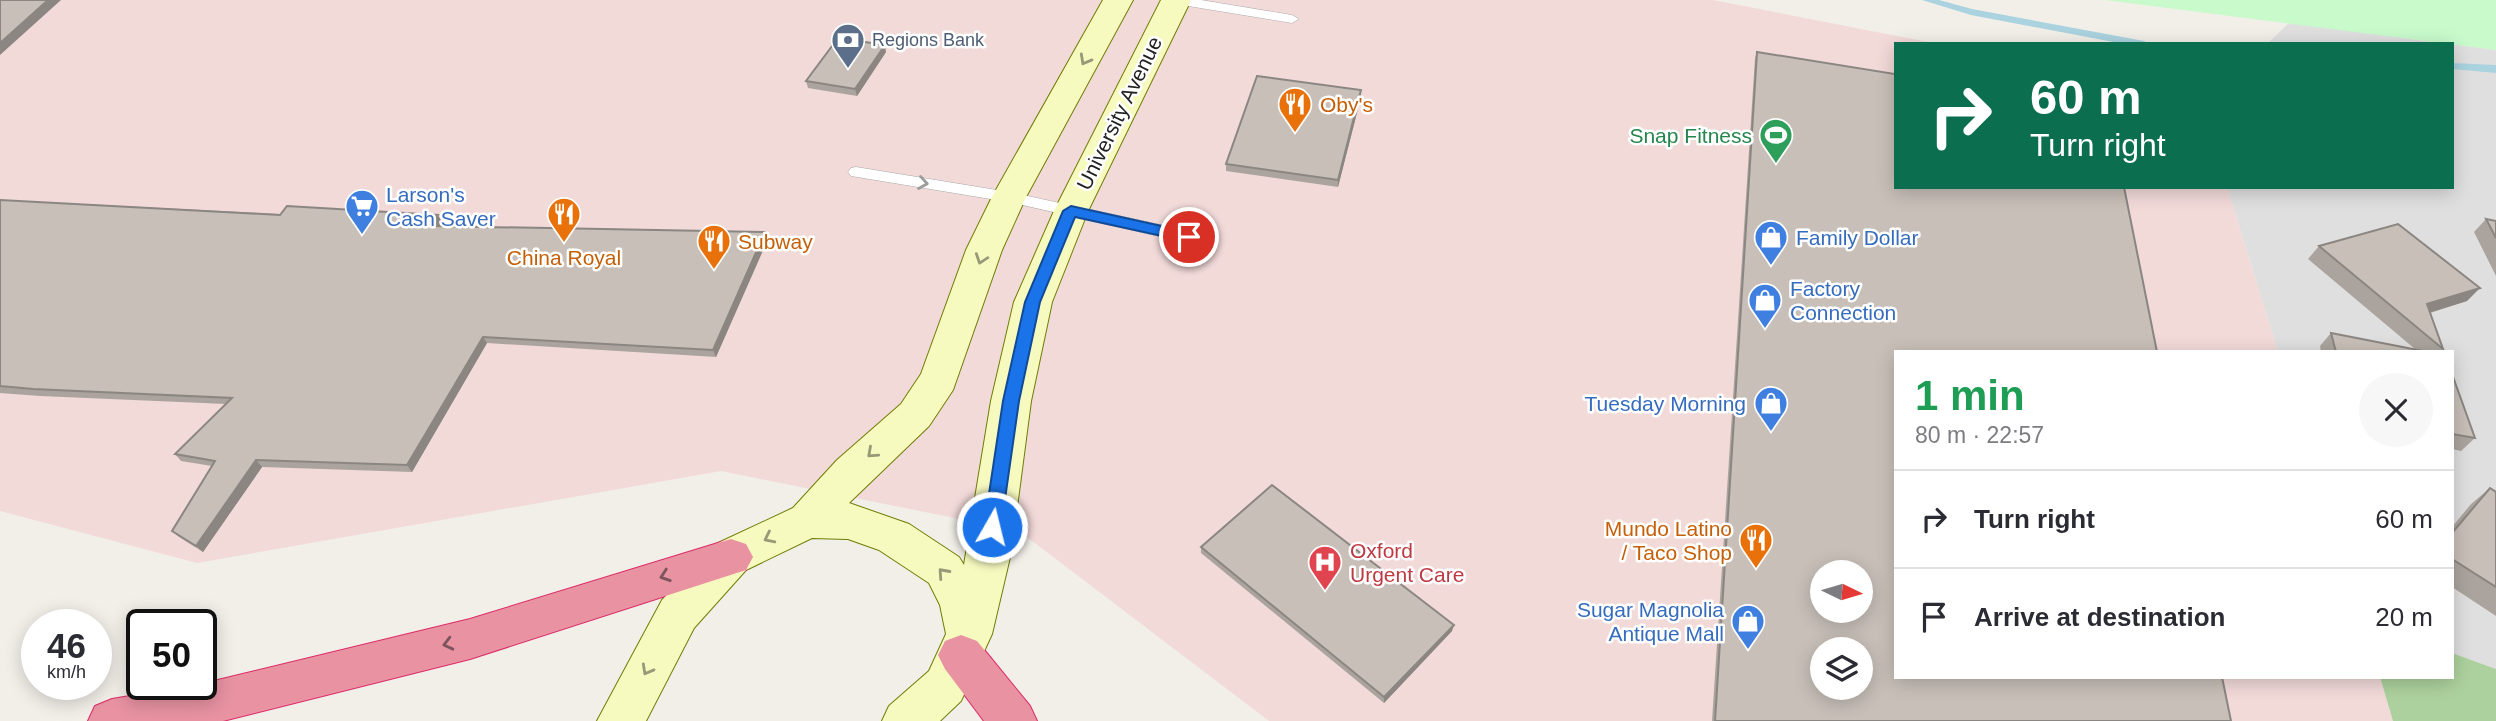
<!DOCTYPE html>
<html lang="en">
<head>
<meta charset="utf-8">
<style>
	body { margin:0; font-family:Helvetica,sans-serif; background:#f7f7f7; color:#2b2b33; height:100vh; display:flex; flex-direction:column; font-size:26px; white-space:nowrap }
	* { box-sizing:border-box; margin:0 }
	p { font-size:23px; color:#7c7c81 }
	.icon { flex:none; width:38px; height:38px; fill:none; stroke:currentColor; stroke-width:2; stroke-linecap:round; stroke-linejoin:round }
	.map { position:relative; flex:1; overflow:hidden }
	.drawer { position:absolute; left:1894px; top:350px; width:560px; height:329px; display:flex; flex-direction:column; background:#fff; border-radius:0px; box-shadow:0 4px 18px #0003 }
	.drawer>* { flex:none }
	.hud { position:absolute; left:1894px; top:42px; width:560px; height:147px; border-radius:0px; box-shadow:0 4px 18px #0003; background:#0b6e4f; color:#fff; overflow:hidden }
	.needle { width:46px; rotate:95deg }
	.tools { position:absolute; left:1810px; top:560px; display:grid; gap:14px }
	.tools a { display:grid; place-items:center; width:63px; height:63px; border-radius:50%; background:#fff; box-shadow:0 4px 18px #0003; font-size:35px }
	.speed { position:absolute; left:21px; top:609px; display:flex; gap:14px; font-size:35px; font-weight:700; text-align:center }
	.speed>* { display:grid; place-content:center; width:91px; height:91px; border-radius:50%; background:#fff; box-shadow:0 4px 18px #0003; line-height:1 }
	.speed small { font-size:18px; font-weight:400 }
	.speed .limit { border:4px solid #111; border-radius:10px; background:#fff; color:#111 }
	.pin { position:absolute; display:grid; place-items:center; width:60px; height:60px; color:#fff; margin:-30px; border:4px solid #fff; border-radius:50%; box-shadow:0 2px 7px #0007 }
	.me { position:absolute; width:77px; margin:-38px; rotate:8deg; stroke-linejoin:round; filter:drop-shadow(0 0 5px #0008) }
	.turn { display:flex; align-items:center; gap:24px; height:147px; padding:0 21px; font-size:32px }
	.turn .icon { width:91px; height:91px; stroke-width:2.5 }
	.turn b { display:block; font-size:49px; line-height:60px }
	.round { display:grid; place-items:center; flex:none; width:74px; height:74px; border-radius:37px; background:#f7f7f7 }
	.head { display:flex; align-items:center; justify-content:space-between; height:119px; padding:0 21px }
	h1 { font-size:42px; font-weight:800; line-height:52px; color:#1e9e55 }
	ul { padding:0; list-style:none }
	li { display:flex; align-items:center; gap:21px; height:98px; padding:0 21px; border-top:2px solid #e1e1e2 }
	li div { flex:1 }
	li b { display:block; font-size:26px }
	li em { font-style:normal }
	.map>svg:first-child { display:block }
</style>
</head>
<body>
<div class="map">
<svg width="2496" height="721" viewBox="0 0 2496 721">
	<rect width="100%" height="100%" fill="#f2efe9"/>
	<path fill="#e0dfdf" d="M2290 22 2448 44H2267Z
		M2452 44 2496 50V669L2452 653V352H2278L2227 187H2452Z"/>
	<path fill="#f2dad9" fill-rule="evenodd" d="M0 0H1713L1938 44H1895V187H2227L2278 352H1895V677H2380L2393 721H1269L1019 531 721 471 197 563 0 511ZM1822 572H1860V611H1822ZM1822 649H1860V688H1822Z"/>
	<path fill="#add19e" d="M2452 653 2496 669V721H2393L2380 677H2452Z"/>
	<path fill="#c8facc" d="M2105 0H2496V50Z"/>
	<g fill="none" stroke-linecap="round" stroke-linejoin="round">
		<path fill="#aad3df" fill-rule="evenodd" d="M1922 0H1939L1972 9 2144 41 2149 44H2124L1971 15Z
			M2452 63 2496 65V73L2452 69Z"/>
		<defs>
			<path id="service" d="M1169 0H1201L1292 15 1299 19 1292 23 1176 4Z
				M856 167 1009 192 1198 233 1206 239 1198 245 1009 202 851 176 848 172 851 168Z"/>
			<path id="secondary" d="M1103 0H1133L1026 197 1002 250 953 390 929 426 849 503 909 524 959 557 964 565 991 401 1014 302 1054 211 1161 0H1191L1088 211 1052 302 1031 401 1011 553 992 634 961 701 940 721H882L889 706 929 671 946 634 940 605 929 583 879 550 848 539 812 538 746 570 694 628 646 721H597L662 600 716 544 793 508 837 460 901 404 921 374 966 250 992 197Z"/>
			<path id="motorway" d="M731 539 746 544 753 557 746 570 470 659 223 721H88L95 706 112 699 201 684 470 619Z
				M961 635 977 641 1030 706 1037 721H984L945 669 938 655 945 641Z"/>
		</defs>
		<use href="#service" stroke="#a9a9a9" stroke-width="1"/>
		<use href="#secondary" stroke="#707d05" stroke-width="2"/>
		<use href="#motorway" stroke="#dc2a67" stroke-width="2"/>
		<use href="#service" fill="#fff" fill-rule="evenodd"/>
		<use href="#secondary" fill="#f7fabf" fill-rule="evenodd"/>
		<use href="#motorway" fill="#e892a2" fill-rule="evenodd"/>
	</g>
	<path fill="#aba49e" d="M886 52 857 96 808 88 806 81Z
		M1757 52 1895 352 2231 721H1712L1755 58Z
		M1361 97 1338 187 1226 171V164Z
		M0 200 442 222 439 227 768 239 716 357 487 343 412 472 262 467 203 552 179 537 172 531 212 466 181 461 175 454 226 404 40 396 0 393Z
		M2486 219 2496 221V276L2474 232Z
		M2319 246 2467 301 2430 313 2443 349 2440 352H2321L2320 346 2331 333 2415 349 2308 259Z
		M2452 374 2475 438 2461 451 2452 449Z
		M2490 488 2496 492V616L2452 587V527L2471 504Z
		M1201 547 1452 631 1384 703 1201 553Z"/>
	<path fill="#8b8681" d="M48 0H61L0 55V43Z
		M885 45 886 52 857 96 855 89Z
		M1361 90V97L1338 187V180Z
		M438 215 442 222 436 233 432 226Z
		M765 232 768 239 716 357 713 350Z
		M2480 288 2467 301 2415 317 2427 304Z
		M483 337 487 343 412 472 407 465Z
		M256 460 262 467 203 552 196 546Z
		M1454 625 1452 631 1384 703V697Z"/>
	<path fill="#c7bfb8" stroke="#8b8681" stroke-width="2" fill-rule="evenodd" d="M0 0H48L0 43Z
		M838 38 885 45 855 89 806 81Z
		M1757 52 1895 74V187H2124L2157 352H1895V677H2222L2231 721H1715ZM1822 572H1860V611H1822ZM1822 649H1860V688H1822Z
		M1257 76 1361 90 1338 180 1226 164Z
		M0 200 280 215 287 206 438 215 432 226 765 232 713 350 483 337 407 465 256 460 196 546 172 531 215 461 175 454 232 398 33 389 0 386Z
		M2486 219 2496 221V238Z
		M2398 224 2480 288 2427 304 2443 349 2319 246Z
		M2331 333 2428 352H2336Z
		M2452 374 2475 438 2452 434Z
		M1272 485 1454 625 1384 697 1201 547Z
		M2490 488 2496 492V587L2452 559V533Z"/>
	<defs><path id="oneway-chevron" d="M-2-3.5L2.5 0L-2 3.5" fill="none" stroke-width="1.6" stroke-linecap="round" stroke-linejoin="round" transform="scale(1.75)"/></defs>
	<g stroke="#979978">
		<use href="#oneway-chevron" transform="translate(1085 60) rotate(119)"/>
		<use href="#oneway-chevron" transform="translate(981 259) rotate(109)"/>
		<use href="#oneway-chevron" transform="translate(872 453) rotate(138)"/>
		<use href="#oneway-chevron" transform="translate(769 538) rotate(154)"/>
		<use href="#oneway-chevron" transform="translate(943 573) rotate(-132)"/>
		<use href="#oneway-chevron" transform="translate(647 670) rotate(119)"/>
	</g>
	<use stroke="#9c9c9c" href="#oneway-chevron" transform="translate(923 183) rotate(9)"/>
	<g stroke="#7b545c">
		<use href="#oneway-chevron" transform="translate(665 576) rotate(161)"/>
		<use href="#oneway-chevron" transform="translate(448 644) rotate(166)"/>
	</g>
	<path fill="#1a73e8" stroke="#114b97" stroke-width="2" d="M1071 206 1189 232 1197 237 1189 242 1075 217 1040 302 1019 401 1001 527 999 533 992 535 986 533 984 527 1003 401 1025 302 1063 211Z"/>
	<defs>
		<symbol id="bank-pin" viewBox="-11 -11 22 30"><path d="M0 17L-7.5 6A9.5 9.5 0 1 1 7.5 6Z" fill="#5c6f8a" stroke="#fff"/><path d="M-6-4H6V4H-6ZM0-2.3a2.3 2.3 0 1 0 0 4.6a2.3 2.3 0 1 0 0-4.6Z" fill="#fff"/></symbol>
		<symbol id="restaurant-pin" viewBox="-11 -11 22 30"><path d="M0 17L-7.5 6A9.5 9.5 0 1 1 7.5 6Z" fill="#e8710a" stroke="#fff"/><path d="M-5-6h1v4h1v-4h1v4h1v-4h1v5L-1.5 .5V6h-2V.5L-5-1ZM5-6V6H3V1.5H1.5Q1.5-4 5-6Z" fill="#fff"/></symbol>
		<symbol id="stadium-pin" viewBox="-11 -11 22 30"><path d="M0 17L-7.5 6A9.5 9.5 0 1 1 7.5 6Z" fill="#2e9e5b" stroke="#fff"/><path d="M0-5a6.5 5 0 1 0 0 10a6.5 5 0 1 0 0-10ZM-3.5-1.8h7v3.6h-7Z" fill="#fff"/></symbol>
		<symbol id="supermarket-pin" viewBox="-11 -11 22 30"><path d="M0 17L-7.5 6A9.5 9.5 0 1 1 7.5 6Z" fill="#3f7fe0" stroke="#fff"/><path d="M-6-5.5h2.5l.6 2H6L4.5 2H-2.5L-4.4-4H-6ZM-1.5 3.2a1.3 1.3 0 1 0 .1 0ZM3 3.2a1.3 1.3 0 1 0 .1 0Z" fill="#fff"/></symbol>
		<symbol id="shop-pin" viewBox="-11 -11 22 30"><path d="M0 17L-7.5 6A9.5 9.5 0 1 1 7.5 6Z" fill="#3f7fe0" stroke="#fff"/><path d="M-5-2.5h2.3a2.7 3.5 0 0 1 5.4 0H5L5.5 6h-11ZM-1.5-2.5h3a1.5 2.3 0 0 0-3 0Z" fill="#fff"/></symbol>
		<symbol id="hospital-pin" viewBox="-11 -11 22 30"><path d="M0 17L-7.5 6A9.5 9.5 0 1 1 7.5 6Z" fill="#e0444e" stroke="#fff"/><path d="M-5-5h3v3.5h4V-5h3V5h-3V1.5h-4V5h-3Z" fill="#fff"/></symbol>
	</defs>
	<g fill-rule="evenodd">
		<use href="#bank-pin" x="829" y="21" width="38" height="52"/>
		<use href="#restaurant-pin" x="1276" y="85" width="38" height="52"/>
		<use href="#stadium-pin" x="1757" y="116" width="38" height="52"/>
		<use href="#supermarket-pin" x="343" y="187" width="38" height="52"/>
		<use href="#restaurant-pin" x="545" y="195" width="38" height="52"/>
		<use href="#shop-pin" x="1752" y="218" width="38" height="52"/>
		<use href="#restaurant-pin" x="695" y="222" width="38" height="52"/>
		<use href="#shop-pin" x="1746" y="281" width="38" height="52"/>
		<use href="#shop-pin" x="1752" y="384" width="38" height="52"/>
		<use href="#restaurant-pin" x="1737" y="521" width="38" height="52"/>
		<use href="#hospital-pin" x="1306" y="543" width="38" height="52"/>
		<use href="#shop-pin" x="1729" y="602" width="38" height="52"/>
	</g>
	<g text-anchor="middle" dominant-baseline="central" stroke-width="5" stroke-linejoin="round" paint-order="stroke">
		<g font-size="18" fill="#4e5e75" stroke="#fff" text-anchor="start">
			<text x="872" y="40">Regions Bank</text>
		</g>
		<g font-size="21" fill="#c56008" stroke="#fff" text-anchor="start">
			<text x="1320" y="104">Oby's</text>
			<text x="738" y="241">Subway</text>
			<text x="564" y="257" text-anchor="middle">China Royal</text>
			<text x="1732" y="528" text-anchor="end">Mundo Latino<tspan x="1732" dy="24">/ Taco Shop</tspan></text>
		</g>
		<g font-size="21" fill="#222" stroke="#fff">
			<text transform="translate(1119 113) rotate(-64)">University Avenue</text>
		</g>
		<g font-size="21" fill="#27864d" stroke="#fff" text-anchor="end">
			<text x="1752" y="135">Snap Fitness</text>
		</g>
		<g font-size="21" fill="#366cbe" stroke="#fff" text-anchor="start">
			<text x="386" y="194">Larson's<tspan x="386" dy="24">Cash Saver</tspan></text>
			<text x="1796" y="237">Family Dollar</text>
			<text x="1790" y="288">Factory<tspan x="1790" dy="24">Connection</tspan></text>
			<text x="1746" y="403" text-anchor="end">Tuesday Morning</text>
			<text x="1724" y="609" text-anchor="end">Sugar Magnolia<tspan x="1724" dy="24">Antique Mall</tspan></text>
		</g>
		<g font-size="21" fill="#be3a42" stroke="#fff" text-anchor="start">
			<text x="1350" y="550">Oxford<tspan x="1350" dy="24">Urgent Care</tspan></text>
		</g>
	</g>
</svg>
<div class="tools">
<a><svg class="needle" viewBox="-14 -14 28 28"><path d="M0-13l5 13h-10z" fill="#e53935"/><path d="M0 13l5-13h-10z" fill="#7c7c81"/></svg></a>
<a><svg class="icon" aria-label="layers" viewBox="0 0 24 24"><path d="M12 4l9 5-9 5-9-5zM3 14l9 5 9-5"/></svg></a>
</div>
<div class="speed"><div>46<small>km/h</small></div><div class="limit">50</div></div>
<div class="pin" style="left:1189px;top:237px;background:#d93025"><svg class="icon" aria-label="arrive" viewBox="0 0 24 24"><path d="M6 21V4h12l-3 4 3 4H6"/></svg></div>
<svg class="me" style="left:992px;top:527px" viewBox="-20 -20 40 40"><circle r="17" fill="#1a73e8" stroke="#fff" stroke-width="3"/><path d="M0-11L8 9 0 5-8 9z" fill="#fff"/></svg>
<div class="hud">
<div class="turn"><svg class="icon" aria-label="right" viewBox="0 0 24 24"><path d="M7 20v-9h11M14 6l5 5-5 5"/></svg><div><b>60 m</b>Turn right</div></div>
</div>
<section class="drawer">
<div class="head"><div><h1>1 min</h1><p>80 m · 22:57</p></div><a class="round"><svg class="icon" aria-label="close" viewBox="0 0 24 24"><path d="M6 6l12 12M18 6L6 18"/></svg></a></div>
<ul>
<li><svg class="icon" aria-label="right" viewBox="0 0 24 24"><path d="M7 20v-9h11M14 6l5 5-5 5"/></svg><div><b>Turn right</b></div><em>60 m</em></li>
<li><svg class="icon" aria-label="arrive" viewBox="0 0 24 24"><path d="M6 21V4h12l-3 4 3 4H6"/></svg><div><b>Arrive at destination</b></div><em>20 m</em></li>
</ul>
</section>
</div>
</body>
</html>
